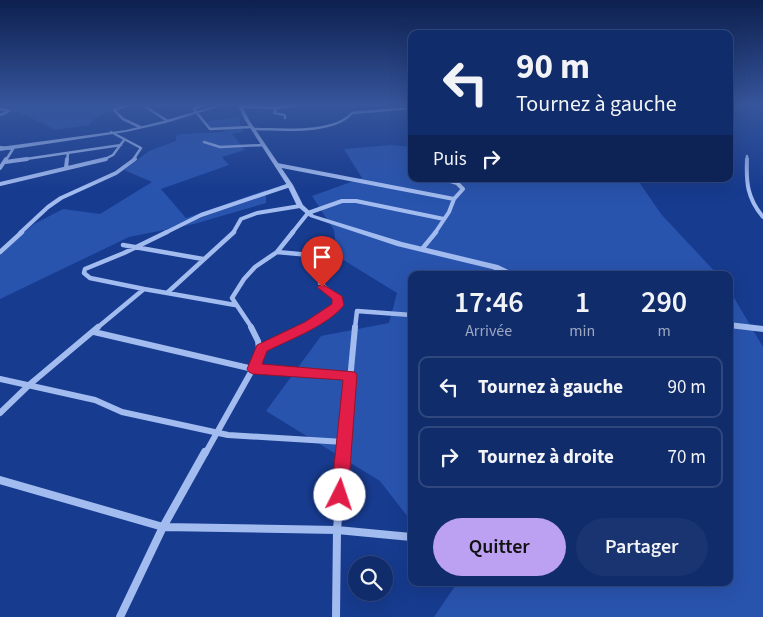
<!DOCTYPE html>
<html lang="fr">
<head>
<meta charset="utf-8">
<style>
	body { margin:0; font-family:"Source Sans 3",sans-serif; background:#1a3471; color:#f1f3f6; height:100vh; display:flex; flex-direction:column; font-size:19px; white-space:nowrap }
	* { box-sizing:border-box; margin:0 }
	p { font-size:16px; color:#9ca7c1 }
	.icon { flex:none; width:28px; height:28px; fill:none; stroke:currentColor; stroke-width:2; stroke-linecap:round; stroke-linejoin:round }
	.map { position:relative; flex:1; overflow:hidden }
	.panel { position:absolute; left:408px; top:271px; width:325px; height:315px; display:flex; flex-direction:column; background:#112c6b; border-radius:10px; box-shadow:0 5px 20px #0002,0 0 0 1px #30487e }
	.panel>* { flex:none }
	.hud { position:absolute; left:408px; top:30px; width:325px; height:152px; border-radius:10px; box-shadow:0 5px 20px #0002,0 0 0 1px #30487e; background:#112c6b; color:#f1f3f6; overflow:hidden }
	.buttons { position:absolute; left:348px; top:556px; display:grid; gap:10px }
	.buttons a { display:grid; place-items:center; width:45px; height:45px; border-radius:50%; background:#112c6b; box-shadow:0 5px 20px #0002,0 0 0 1px #30487e; font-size:25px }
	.pin { position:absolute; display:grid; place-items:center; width:42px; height:42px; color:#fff; margin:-51px -21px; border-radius:50% 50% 50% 0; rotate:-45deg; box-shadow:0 0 5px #0007 }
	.pin .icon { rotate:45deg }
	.me { position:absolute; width:55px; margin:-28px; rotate:4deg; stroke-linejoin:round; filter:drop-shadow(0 0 4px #0008) }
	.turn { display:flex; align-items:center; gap:18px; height:105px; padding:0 25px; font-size:22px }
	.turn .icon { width:65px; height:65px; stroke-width:2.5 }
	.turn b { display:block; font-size:35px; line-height:42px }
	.then { display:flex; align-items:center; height:48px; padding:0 25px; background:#0003; gap:10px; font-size:19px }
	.eta { display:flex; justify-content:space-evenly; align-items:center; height:85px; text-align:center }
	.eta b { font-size:30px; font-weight:600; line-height:35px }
	.action { display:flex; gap:10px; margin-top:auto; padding:10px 25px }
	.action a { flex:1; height:58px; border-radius:30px; background:#bca0f2; color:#111; font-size:20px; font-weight:600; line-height:58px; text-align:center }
	.action a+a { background:#1a3471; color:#f1f3f6 }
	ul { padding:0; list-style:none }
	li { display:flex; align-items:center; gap:15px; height:62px; margin:0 10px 8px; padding:0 15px; border:2px solid #30487e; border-radius:10px }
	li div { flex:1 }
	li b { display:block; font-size:19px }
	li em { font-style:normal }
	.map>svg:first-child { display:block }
</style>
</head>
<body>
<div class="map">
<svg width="763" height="617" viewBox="0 0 763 617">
	<rect width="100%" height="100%" fill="#173b8f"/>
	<path fill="#2954ae" d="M0 104H125L94 119 89 125 56 130 21 113 0 108Z
		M238 117 243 132 232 134 245 150 222 157 229 165 161 189 186 218 266 190V203L194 224 129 237 0 299V252L34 224 63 209 100 214 152 182 124 170 149 151 176 141V136L181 134 225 132 224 127 211 129 207 121Z
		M391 145 411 147V179H637L661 214 718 275H411V521L380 481 266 411 321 336 389 323 397 293 337 256 334 230 312 196 362 178 344 149Z
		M729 289 763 347V617H434L457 583 729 582Z"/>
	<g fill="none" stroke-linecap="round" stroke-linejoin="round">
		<path stroke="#a3bcf0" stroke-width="2.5" d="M133 104 114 110 123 119 140 127
			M158 106 169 104
			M146 107 166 120
			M242 107 277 108 306 104
			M277 108 274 113 285 115V118
			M0 109 9 111 0 115
			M196 112 194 109 204 105
			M197 113 210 129 251 127
			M253 129C280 129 333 135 352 113L411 108
			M111 132 141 148 133 160
			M204 142 220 147 263 145
			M0 147 13 149 6 160
			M19 160 121 145
			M67 160 68 154
			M103 160 113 155 124 140
			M747 160V156"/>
		<path stroke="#a3bcf0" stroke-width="4" d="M747 159C746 182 747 198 763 217
			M5 162 27 159
			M277 165 454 199 449 212 435 233
			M0 168 6 159
			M66 168 67 159
			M444 179 457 183 463 189 454 199
			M0 184 106 159
			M20 233 48 207 61 198 116 173 135 159
			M165 233 201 215 290 185
			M233 233 241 219 257 213 300 206
			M292 233 308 213 342 201H356L444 219"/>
		<path stroke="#a3bcf0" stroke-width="4.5" d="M123 245 203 259
			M422 249 436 232
			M0 252 22 232
			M277 252 321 256 326 260 320 283 339 301C335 315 312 322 300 328
			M144 289 90 278 84 273 85 269 124 253 167 232
			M167 293 235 305
			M97 328 144 289 167 293 234 232
			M252 328 232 298 244 279 255 267 277 252 293 232
			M355 328 357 311 411 315"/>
		<path stroke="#a3bcf0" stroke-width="6" d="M94 332 253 369 350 375
			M261 348 302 327
			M0 379 95 400 122 412 228 435 344 442
			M0 413 29 385 98 327
			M205 454 260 356 258 341 251 327
			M343 454 355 327"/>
		<path stroke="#a3bcf0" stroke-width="8" d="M0 480 163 527 337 530 411 537
			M120 617 163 527 205 452
			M336 617 337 530 343 452"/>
		<path fill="#a3bcf0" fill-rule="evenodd" d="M222 104H227L166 123 126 132 0 151V147L126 130 163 121Z
			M237 104H241L249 120 293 185 303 205 314 215 402 242 498 265 519 275H508L492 269 397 246 310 217 297 206 287 185 245 120Z
			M729 322 763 326V332L729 328Z"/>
	</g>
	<linearGradient id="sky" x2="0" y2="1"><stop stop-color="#0d204f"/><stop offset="0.55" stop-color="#36559b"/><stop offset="1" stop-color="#36559b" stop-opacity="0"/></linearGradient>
	<rect width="763" height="190" fill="url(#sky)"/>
	<path fill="#e11d48" stroke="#92132f" d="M322 284 342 296 344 305C329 325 289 340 267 351L262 364 355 372 357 375 348 495 346 501 340 503 334 501 331 495 343 380 253 374 249 372 247 369 257 345 305 322 332 304V299L317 287Z"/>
</svg>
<div class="buttons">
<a><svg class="icon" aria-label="search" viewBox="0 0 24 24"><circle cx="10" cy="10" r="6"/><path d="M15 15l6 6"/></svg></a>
</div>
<div class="pin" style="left:322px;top:287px;background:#d93025"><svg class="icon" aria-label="arrive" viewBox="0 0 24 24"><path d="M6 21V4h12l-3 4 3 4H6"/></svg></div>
<svg class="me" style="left:340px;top:495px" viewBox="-20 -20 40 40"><circle r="19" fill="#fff"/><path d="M0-13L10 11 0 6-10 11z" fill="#e11d48"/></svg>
<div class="hud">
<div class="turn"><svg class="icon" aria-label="left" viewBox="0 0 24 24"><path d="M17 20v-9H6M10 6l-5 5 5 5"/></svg><div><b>90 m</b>Tournez à gauche</div></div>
<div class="then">Puis<svg class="icon" aria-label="right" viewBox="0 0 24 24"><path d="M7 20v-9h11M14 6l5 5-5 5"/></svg></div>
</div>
<section class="panel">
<div class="eta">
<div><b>17:46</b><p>Arrivée</p></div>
<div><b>1</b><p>min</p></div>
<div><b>290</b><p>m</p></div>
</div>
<ul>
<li><svg class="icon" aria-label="left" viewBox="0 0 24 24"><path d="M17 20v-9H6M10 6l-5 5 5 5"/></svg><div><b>Tournez à gauche</b></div><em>90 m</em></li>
<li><svg class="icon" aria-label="right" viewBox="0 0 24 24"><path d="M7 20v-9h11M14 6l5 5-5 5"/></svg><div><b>Tournez à droite</b></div><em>70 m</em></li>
</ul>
<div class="action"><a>Quitter</a><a>Partager</a></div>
</section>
</div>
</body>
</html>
